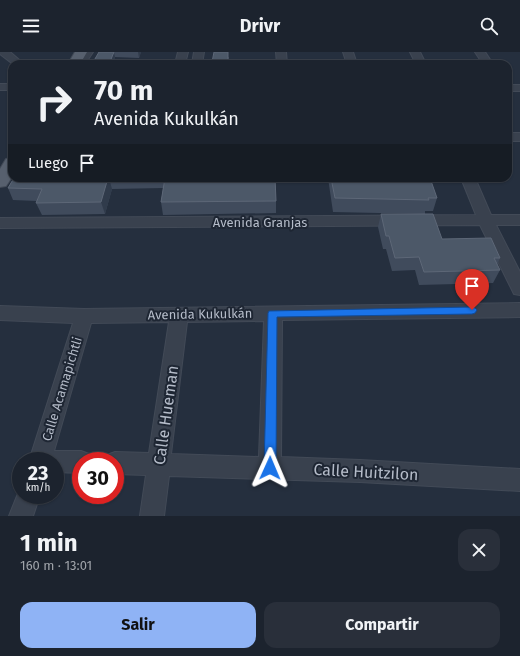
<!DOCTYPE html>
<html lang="es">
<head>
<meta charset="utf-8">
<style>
	body { margin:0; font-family:"Fira Sans",sans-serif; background:#292f3a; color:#f1f3f6; height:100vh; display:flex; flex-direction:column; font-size:15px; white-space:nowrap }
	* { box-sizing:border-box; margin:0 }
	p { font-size:13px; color:#a0a4aa }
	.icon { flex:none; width:22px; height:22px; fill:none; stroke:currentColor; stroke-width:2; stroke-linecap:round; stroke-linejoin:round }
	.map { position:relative; height:464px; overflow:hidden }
	.side { display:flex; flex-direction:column; background:#1c232e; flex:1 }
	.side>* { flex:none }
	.guide { position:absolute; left:8px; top:8px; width:504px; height:122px; border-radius:12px; box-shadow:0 1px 3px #0004,0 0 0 1px #3a404a; background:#1c232e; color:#f1f3f6; overflow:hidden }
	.speed { position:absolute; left:12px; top:400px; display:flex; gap:8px; font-size:20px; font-weight:700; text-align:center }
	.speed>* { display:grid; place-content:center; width:52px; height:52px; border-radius:50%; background:#1c232e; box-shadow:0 1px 3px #0004,0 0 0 1px #3a404a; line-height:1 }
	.speed small { font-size:10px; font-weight:400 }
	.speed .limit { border:6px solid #d22; background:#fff; color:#111 }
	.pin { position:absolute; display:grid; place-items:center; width:34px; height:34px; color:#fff; margin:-41px -17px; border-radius:50% 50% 50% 0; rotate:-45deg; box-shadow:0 0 4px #0007 }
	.pin .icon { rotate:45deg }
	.me { position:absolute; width:44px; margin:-22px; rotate:1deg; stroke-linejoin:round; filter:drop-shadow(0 0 3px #0008) }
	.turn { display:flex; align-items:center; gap:14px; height:84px; padding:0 20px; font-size:18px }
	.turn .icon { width:52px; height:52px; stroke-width:2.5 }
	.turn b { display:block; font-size:28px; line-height:34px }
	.then { display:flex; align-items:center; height:38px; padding:0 20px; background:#0003; gap:8px; font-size:15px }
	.round { display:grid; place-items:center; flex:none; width:42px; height:42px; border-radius:12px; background:#292f3a }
	.overview { display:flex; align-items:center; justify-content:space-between; height:68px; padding:0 20px }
	h1 { font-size:24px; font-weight:700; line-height:30px }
	.cta { display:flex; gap:8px; margin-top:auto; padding:8px 20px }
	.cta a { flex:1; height:46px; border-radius:12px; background:#8fb3f5; color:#111; font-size:16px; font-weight:700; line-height:46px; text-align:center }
	.cta a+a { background:#292f3a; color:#f1f3f6 }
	header { display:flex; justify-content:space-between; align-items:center; height:52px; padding:0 20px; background:#1c232e; font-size:18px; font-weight:700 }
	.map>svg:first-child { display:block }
</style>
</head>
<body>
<header><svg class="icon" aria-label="menu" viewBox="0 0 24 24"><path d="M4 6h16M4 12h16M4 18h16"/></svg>Drivr<svg class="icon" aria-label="search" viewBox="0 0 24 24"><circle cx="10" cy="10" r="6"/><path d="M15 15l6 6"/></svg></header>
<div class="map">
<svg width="520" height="464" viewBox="0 0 520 464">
	<rect width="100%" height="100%" fill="#252f3e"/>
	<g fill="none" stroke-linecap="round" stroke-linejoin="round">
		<defs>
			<path id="minor" d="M0 0H10L24 12H13L0 2Z
				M83 0H93L85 12H75Z
				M178 0H188L185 12H175Z
				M194 0H204L202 12H192Z
				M276 0H286L287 12H277Z
				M343 0H353L357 12H347Z
				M410 0H420L426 12H416Z
				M475 0H485L493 12H483Z
				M0 32H12V38H0Z
				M508 33H520V39H508Z
				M508 81H520V89H508Z
				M461 126H475L491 163H520V173H496L520 220V243L514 242 480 173 0 176V166L476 163Z
				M520 251V265L282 268 281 405 360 408 520 417V439L360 430 169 424 164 464H140L146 423 115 422V409H105L107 403 115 400 149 401 169 270 91 271 54 399H81L89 402 92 409H81V421L55 420V409H29L73 271 0 268V254L84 257ZM264 269 259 405 171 402 187 270Z
				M21 434V443H40L33 464H9Z"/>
			<path id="major" d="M75 0H87L80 12H68Z
				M12 106V125L6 134 0 135V117L6 107Z"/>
		</defs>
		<use href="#minor" stroke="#424a57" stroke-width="2"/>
		<use href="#major" stroke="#424a57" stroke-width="2"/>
		<use href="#minor" fill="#39414e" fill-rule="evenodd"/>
		<use href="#major" fill="#57606e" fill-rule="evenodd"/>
	</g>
	<path fill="#404b5c" d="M99 0H141L139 6 115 5 113 12H92Z
		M229 5 228 12H213L212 10Z
		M14 126H275L276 149V161L163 163 161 150 163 136 112 137 105 162 42 163 36 151 37 149 13 148 8 136Z
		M328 126H430L437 146 433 159H425V162L333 160Z
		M381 162 442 187 500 206 497 213 500 218 493 231 419 233 415 218 392 219 386 197H383L378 175Z"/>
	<path fill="#303b4b" d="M114 0 115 5 113 12H109Z
		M138 0H141L139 6Z
		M108 126H109L112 137 105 162 101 150Z"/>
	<path fill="#4c5868" stroke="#5d6777" d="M99 0H114L109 12H92Z
		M214 0H228V10H212Z
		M14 126H108L101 150 36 151 42 137 8 136Z
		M165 126H275L276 149 161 150Z
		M331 126H430L437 146H428L429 148 335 146Z
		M381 162H433L442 187 491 186 500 206H494L500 218 424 220 419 205 395 206 389 184H386Z"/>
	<path fill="#1a73e8" stroke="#114b97" d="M472 255 475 256 477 258 475 261 472 262 277 265 276 416 275 421 270 422 266 421 264 416 268 261 269 259Z"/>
	<g text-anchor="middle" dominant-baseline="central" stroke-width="4" stroke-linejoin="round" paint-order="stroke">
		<g font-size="13" fill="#b5bcc9" stroke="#1e2633">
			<text x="260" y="170">Avenida Granjas</text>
			<text transform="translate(200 262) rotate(-1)">Avenida Kukulkán</text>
			<text transform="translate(62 337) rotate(-73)">Calle Acamapichtli</text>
		</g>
		<g font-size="16" fill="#b5bcc9" stroke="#1e2633">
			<text transform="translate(166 363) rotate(-82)">Calle Hueman</text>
			<text transform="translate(366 420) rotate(3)">Calle Huitzilon</text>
		</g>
	</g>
</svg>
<div class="speed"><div>23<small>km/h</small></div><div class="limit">30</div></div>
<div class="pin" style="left:472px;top:258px;background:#d93025"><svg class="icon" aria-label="arrive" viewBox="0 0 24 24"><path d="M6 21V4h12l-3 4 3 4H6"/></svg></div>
<svg class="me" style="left:270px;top:416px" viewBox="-20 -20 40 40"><path d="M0-17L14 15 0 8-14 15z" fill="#1a73e8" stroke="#fff" stroke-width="4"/></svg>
<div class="guide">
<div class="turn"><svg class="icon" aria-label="right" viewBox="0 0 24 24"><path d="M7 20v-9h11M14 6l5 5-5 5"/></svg><div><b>70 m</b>Avenida Kukulkán</div></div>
<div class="then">Luego<svg class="icon" aria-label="arrive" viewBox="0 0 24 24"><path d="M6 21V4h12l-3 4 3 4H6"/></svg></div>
</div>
</div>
<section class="side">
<div class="overview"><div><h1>1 min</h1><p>160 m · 13:01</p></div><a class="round"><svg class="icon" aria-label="close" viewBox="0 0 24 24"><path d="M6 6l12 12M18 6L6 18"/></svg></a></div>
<div class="cta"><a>Salir</a><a>Compartir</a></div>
</section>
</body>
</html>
